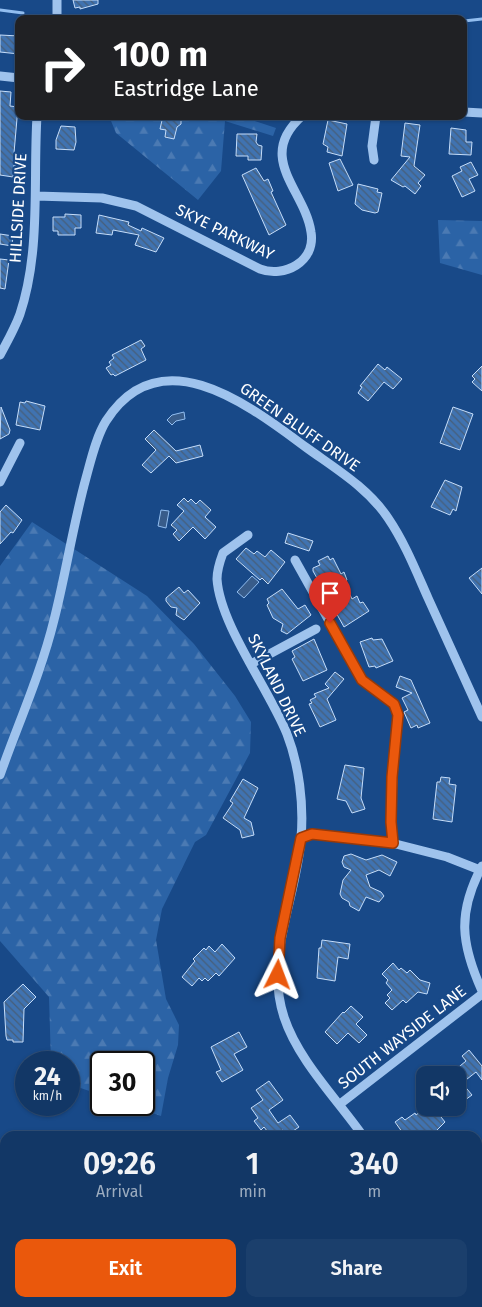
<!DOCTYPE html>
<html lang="en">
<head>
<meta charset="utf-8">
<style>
	body { margin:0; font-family:"Fira Sans",sans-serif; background:#1b3f6c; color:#f1f3f6; height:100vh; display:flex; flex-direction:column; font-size:19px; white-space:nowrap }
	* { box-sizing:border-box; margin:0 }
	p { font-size:16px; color:#9cacbf }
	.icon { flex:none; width:28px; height:28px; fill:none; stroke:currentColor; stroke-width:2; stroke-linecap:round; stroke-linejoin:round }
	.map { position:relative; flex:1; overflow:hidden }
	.drawer { position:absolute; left:0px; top:1131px; width:482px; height:176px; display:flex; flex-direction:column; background:#123766; border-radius:15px 15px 0 0; box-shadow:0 1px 4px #0004,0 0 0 1px #31517a }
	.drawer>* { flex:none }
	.guide { position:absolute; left:15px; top:15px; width:452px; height:105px; border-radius:10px; box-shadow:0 1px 4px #0004,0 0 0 1px #31517a; background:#202124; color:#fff; overflow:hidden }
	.controls { position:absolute; left:416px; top:1066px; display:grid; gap:10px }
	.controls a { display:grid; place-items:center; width:50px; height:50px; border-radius:10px; background:#123766; box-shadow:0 1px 4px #0004,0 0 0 1px #31517a; font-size:25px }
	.speed { position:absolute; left:15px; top:1051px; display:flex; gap:10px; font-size:25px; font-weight:700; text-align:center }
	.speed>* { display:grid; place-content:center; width:65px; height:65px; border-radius:50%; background:#123766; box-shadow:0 1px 4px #0004,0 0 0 1px #31517a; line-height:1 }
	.speed small { font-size:12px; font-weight:400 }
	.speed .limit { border:2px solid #111; border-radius:8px; background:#fff; color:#111 }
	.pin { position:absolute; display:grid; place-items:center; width:42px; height:42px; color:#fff; margin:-51px -21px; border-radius:50% 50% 50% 0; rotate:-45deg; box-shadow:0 0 5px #0007 }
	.pin .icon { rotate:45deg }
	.me { position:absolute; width:55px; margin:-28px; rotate:3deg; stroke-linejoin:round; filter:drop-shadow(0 0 4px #0008) }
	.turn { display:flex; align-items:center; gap:18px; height:105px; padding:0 15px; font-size:22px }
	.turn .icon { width:65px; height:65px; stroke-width:2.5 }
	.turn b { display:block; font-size:35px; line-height:42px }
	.eta { display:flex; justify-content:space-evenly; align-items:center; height:85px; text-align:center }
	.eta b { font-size:30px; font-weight:600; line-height:35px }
	.cta { display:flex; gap:10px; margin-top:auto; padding:10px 15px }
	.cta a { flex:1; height:58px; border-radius:10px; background:#ea580c; color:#fff; font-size:20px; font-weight:600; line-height:58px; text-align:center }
	.cta a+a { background:#1b3f6c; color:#f1f3f6 }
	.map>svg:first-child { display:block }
</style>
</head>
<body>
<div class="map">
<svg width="482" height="1307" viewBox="0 0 482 1307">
	<defs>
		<pattern id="forest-firs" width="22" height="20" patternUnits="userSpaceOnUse" patternTransform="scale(1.25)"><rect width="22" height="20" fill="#2b63a6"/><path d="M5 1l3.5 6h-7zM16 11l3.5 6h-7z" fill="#4b7ab3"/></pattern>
		<pattern id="building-back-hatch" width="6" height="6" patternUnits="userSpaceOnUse" patternTransform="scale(1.25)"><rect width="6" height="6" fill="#4073b1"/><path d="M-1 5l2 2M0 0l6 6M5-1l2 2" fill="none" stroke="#475e79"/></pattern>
	</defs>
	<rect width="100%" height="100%" fill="#184988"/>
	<path fill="url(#forest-firs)" d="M109 116H240L276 128 273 136 225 121 221 171 198 200 116 133Z
		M438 220 482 221V275L440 263Z
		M32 522 147 596 194 644 235 696 251 722 250 753 206 835 195 842 162 909 156 940 166 999 179 1025 178 1045 168 1078 161 1116 129 1105H144V1062H101V1095L69 1084V1062H51L49 997 0 941V566Z"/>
	<path fill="#385c8a" stroke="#92bef0" d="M184 412 185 419 176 421 172 425 167 420 172 415Z
		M161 510 169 511 166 528 158 526Z
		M252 576 259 582 244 598 237 592Z"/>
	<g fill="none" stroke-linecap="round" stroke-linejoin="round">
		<path stroke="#92bef0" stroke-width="3" d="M0 10 23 13
			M77 17 83 19
			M464 21 482 19"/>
	</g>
	<path fill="url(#building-back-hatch)" stroke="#c5ddfa" d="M73 0H98V4L80 9V7L75 8Z
		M0 35 19 36V54L0 52Z
		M0 91 11 92 10 106 18 107 14 153 23 154 21 166 14 165 13 177 0 175Z
		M163 116H181V124L177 127 174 139 165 137 166 130 160 129Z
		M328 120 347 124 342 156 327 152 328 147 323 144Z
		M405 123 420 125 414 166 425 175 418 183 421 186 415 194 405 186 403 187 391 180 410 157 401 156Z
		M61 126 75 127 76 142 74 150 56 149V140Z
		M451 128 466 130V142H472L471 155 449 154Z
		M237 134H257L256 142 258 145 262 146 261 160H248V156H236Z
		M340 159 353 185 338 191 329 163Z
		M471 162 478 175 469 179 475 191 462 197 452 176 462 171 460 167Z
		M256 168 264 181 268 179 273 191 271 192 286 225 269 235 242 175Z
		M358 184 378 189 377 192 382 193 378 212 375 213 362 210 355 204Z
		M65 214 81 215V228H75V235H58V231H53V217H65Z
		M99 215 129 222 128 225 141 231 142 228 164 238 156 252 135 245 139 235 113 230 112 235 96 233Z
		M0 234 13 236 12 246 0 244Z
		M0 259 9 260 5 289 0 288Z
		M141 340 145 346 141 349 146 360 115 376 113 374 111 375 106 368 111 365 109 362 114 358 112 355Z
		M378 364 385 370 387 367 402 379 393 389 384 382 368 401 358 393 362 387 360 386Z
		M482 366V391L472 382 475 379 472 376Z
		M26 401 45 406 40 430 16 425 20 402 25 403Z
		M1 407 10 430 9 434 0 439Z
		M453 407 473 414 460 450 440 443Z
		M154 430 176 451 200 445 203 456 176 463 169 456 151 473 142 465 156 450 145 439Z
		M445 480 462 487 456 511 453 509 450 515 431 507Z
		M184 498 188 502 191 499 196 504 200 500 211 510 205 517 216 527 205 539 193 527 179 541 173 534 177 530 171 525 184 511 177 505Z
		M6 505 22 520 13 533 11 532 0 544V512Z
		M288 533 313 541 309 551 285 543Z
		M246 548 254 554 257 551 265 557 271 550 285 562 268 584 262 578 260 580 236 559Z
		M328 556 330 560 333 558 341 574 344 572 347 580 344 582 352 599 357 596 360 603 363 602 369 611 344 627 313 571V568L320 565 318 561Z
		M482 568V594L469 578Z
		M179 587 184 593 188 590 200 603 184 620 176 615 177 608 171 607 166 601V598Z
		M282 589 298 609 305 605 311 615 287 634 281 631 283 624 273 618 267 605 269 603 267 599Z
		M372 638 373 640 382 639 393 661 376 668 375 666 369 667 360 642Z
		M314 639 327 670 303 681 292 659 295 657 292 651Z
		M335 672 344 679 327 699 336 720 320 727 309 704 312 703 310 700 316 697 314 694 329 688 325 684Z
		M400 676 411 680 430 723 418 728 417 725 411 728 404 712 408 710 402 698 412 693 396 687Z
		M345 765 364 768 361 798 365 809 352 813 346 801 337 799Z
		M441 777 450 778 449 784 456 785 452 822 433 819 437 782H440Z
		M243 779 258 788 244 818 251 822 254 835 242 838 240 830 223 818 233 803 230 801Z
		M351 854 366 860 382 855 397 862 390 876 379 870 366 875 370 887 381 892 384 896 379 902 366 897 359 911 350 906 349 902 342 898 340 894 343 880 351 870 344 867 342 862 344 856Z
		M322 940 350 944 348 959 338 957 335 981 317 978 319 948H321Z
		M222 944 235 958 219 976 216 973 208 981 205 978 202 981 199 978 192 986 182 977 195 961 193 959 204 948 206 950 209 946 215 952Z
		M393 963 399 970 401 968 407 973 410 970 420 980 430 983 427 994 418 992 406 1003 403 1000 392 1010 385 1003 390 998 387 995 392 990 386 983 388 980 382 974Z
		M23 984 36 997 24 1009 23 1042H13V1040H7L6 1036 4 1002Z
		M351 1006 363 1017 356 1024 367 1035 359 1043 348 1033 337 1044 325 1032 343 1012 344 1013Z
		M239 1032 247 1047 234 1054 243 1070 222 1082 216 1072 221 1070 211 1047Z
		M469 1050 482 1066V1080L476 1072 462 1083 472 1095 465 1100 458 1091V1075H449L466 1061 462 1056Z
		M269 1081 283 1100 269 1110 278 1123 290 1115 299 1127 287 1135 283 1130 271 1136 264 1127 261 1130 254 1121 258 1118 251 1108 263 1100 256 1090Z
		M431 1108H439L444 1115 441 1117 445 1122 434 1133 436 1136H405L395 1122 402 1117 405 1120 415 1113 416 1115 424 1109 426 1111Z"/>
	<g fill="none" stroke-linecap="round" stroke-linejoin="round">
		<path stroke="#9fc3ed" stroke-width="9" d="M57 0V19
			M0 76 19 78
			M464 112 482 113
			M374 160 372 146 376 116
			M36 196 102 198 136 206 260 269C284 278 316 262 311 232 305 190 255 158 302 116
			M0 355C7 342 15 328 20 314 41 251 33 181 37 116
			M0 482 20 443
			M248 535 223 553C220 561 217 570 217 579 220 625 269 689 287 734 299 765 304 804 301 838 297 897 264 957 284 1017 298 1060 337 1099 363 1136
			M295 560 362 680 394 704 398 715 393 777 391 822 393 843
			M251 664 316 629
			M0 775C18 724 41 673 54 620 66 573 73 525 86 478 91 460 96 437 106 421 161 335 251 407 307 448 336 469 368 488 388 518 405 543 416 571 428 598 446 638 464 678 482 717
			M301 838 313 834 388 842 447 857 480 870
			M482 866C457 913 461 944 482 991
			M340 1104 482 994
			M472 1302 474 1307"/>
	</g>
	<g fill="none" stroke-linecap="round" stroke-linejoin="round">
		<defs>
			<path id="route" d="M278 975 280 938 301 838 312 834 393 843 391 822 392 777 398 715 394 704 362 680 330 623"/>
		</defs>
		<use href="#route" stroke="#983908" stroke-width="12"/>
		<use href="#route" stroke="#ea580c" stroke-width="9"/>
	</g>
	<g text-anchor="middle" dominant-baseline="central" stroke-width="4.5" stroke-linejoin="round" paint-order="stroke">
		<g font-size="16" fill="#fff" stroke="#184988">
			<text transform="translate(18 208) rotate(-87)">HILLSIDE DRIVE</text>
			<text transform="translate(225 232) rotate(26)">SKYE PARKWAY</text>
			<text transform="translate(300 427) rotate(35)">GREEN BLUFF DRIVE</text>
			<text transform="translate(277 685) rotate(64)">SKYLAND DRIVE</text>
			<text transform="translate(402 1037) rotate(-38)">SOUTH WAYSIDE LANE</text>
		</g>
	</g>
</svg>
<div class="controls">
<a><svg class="icon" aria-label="sound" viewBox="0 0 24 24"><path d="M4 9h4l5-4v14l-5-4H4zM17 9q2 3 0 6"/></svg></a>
</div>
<div class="speed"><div>24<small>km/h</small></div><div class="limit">30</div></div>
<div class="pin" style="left:330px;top:623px;background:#d93025"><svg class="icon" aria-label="arrive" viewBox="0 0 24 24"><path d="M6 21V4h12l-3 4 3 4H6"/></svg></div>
<svg class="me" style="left:278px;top:975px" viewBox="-20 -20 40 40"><path d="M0-17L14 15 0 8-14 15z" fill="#ea580c" stroke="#fff" stroke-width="4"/></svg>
<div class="guide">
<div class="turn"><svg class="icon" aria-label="right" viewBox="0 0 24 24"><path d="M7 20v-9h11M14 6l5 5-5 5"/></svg><div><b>100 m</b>Eastridge Lane</div></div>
</div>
<section class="drawer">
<div class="eta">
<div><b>09:26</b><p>Arrival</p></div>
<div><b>1</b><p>min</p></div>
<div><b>340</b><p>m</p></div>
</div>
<div class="cta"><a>Exit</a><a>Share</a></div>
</section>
</div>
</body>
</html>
